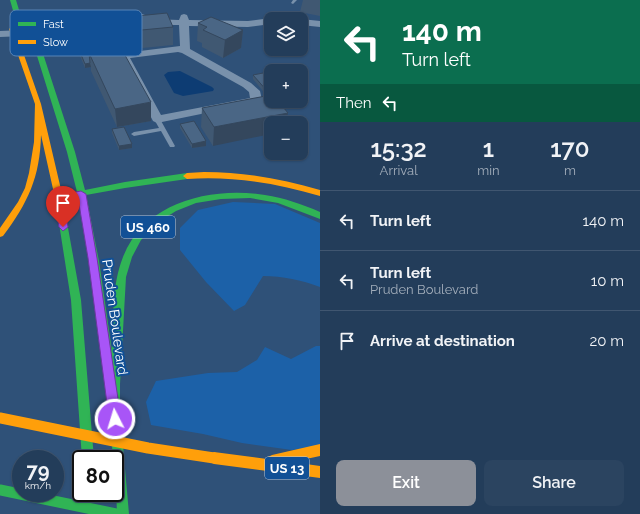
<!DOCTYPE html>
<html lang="en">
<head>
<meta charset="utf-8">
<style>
	body { margin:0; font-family:Raleway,sans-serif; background:#2b4460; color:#f1f3f6; height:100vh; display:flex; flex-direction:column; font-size:15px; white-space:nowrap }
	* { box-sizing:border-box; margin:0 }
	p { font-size:13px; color:#a3aebb }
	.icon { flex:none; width:22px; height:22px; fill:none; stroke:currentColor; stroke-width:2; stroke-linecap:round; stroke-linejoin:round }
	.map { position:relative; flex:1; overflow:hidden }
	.details { display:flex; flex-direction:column; background:#233d5a; width:320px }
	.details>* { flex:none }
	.banner { background:#0b6e4f; color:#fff; overflow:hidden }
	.buttons { position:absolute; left:264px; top:12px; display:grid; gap:8px }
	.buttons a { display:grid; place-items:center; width:44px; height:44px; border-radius:8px; background:#233d5a; box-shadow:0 1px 3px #0004,0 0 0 1px #405670; font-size:20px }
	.speed { position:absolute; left:12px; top:450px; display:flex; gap:8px; font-size:20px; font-weight:700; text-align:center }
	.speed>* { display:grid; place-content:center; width:52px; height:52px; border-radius:50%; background:#233d5a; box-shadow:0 1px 3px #0004,0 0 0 1px #405670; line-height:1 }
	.speed small { font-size:10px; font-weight:400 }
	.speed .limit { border:2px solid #111; border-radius:6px; background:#fff; color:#111 }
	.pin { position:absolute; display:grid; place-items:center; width:34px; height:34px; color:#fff; margin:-41px -17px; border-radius:50% 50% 50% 0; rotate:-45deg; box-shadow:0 0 4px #0007 }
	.pin .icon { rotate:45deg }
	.me { position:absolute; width:44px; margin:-22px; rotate:355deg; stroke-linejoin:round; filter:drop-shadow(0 0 3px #0008) }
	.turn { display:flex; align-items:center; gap:14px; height:84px; padding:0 16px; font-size:18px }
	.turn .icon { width:52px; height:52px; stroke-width:2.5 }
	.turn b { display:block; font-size:28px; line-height:34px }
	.then { display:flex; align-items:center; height:38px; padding:0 16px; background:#0003; gap:8px; font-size:15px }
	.eta { display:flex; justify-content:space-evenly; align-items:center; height:68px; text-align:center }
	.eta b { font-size:24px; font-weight:600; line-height:28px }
	.button { display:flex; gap:8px; margin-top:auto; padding:8px 16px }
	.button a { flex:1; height:46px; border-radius:8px; background:#8c9099; color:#fff; font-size:16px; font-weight:600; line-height:46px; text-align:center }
	.button a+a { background:#2b4460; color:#f1f3f6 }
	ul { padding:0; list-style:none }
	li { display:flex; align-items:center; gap:12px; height:60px; padding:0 16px; border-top:1px solid #405670 }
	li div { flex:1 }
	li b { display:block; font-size:15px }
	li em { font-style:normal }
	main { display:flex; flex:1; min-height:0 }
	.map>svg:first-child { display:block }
</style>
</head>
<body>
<main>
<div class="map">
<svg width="320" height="514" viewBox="0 0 320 514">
	<rect width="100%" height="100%" fill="#2f5178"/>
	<path fill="#1c61a8" d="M233 202 275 204 320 223V287C301 280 283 276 263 276L245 305 234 311 206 282 180 250V228L198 210Z
		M316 346H320V446L292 450 242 443 203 434 151 425 146 402 156 381 208 373 237 372 257 360 265 347 291 359Z"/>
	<path fill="#0d3c73" d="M180 71 212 87 214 89 213 91 183 96 174 93 164 75 168 72Z"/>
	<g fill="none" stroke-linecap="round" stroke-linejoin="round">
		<path fill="#7991ab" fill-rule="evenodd" d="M293 0H297L293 4 291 3Z
			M157 117 160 119 175 146 174 147H170L161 131 134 136 131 134 134 132 159 128 154 119Z"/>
		<path fill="#7991ab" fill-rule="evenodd" d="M142 14 145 15 147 17 145 19 97 21 101 24 96 27 24 36 0 37V31L24 30 91 22 81 21 79 19 81 17 84 16Z
			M184 14 187 15 189 20 248 21 271 18 274 19H271V24L248 27 189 26 190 49 251 83 260 91 262 100 260 102 157 123 153 121 119 56 124 53 180 46 179 25H152L147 22 152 19 179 20 181 15ZM178 52 182 53 243 87 249 92 250 98 161 115 130 58Z
			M301 19 320 21V27L301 25Z"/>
		<path fill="#30b455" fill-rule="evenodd" d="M10 0H16L22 20 34 26 75 152 85 190 125 182 187 173 191 176 187 179 125 188 86 195 99 261 112 351C114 320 111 287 123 257 144 202 212 186 265 195 284 198 302 204 320 212V219L278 203 250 198 221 199 196 203 176 211 157 223 141 240 132 257 126 277 120 384V411L129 514H117L115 459H113L109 406 110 374 105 373 104 370 89 261 78 197 63 200 81 300 94 459H82L71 300 55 198 56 196 77 192 67 152 28 27 16 21Z"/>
		<path fill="#ff9f0a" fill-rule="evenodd" d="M19 19 22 21 15 29 41 104 63 198 59 201 55 198 41 135C40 177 28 203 3 236L0 237V228L18 202 25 188 29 173 34 142 35 104 9 29Z
			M204 172C244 172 282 179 320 190V196C276 183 233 176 187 179L183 176 187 173Z
			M320 444V456L292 462 320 466V478L214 464 210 462 208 458 210 454 214 452 267 459 268 457 272 455Z"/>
		<path stroke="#30b455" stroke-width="11" d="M0 490 116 514"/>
		<path stroke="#ff9f0a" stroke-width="11" d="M0 418 148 448 214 458"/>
	</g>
	<path fill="#405872" d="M303 0H320V16L300 12Z
		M76 22 173 27V45L122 50 151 121 117 127 91 71V67L85 68 80 56V52L78 39Z
		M198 23 243 30 241 48 223 58 202 47V43L197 41Z
		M253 75 266 76 271 75 267 96 253 79Z
		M271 95 213 146 201 127 202 108Z
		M180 124 206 141V146L192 148 180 128Z
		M112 129 132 144V148L119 150 112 133Z"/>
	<path fill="#34475d" d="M243 30 241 48 223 58 225 40Z
		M90 63 91 67 85 68V64Z
		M271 91V95L267 96 268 92Z
		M151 102V121L117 127 115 109Z
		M288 113 286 123H271V134L213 146 214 127Z
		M206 141V146L192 148V144Z
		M132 144V148L119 150V146Z"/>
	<path fill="#4a6685" stroke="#34475d" d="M167 13 173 27 79 36 76 22Z
		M211 17 243 30 225 40 203 30 207 27 198 23Z
		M121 48 151 102 115 109 89 53Z
		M91 50 92 53H89L90 63 85 64 80 52Z
		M263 73 266 76 271 75V91L268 92 253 75Z
		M271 95V101H278L288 113 214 127 202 108Z
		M194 121 206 141 192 144 180 124Z
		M124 127 132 144 119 146 112 129Z"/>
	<path fill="#a855f7" stroke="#6d37a1" d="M81 191 86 194 97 258 121 419 119 423 115 424 111 423 109 419 88 258 78 198 63 200 68 227 63 231 59 227 54 198 59 195Z"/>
	<g text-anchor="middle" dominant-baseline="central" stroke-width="4" stroke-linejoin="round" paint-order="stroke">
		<g fill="#115096" stroke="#b8cae0" stroke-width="1">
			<rect x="121" y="216" width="54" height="22" rx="3"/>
			<rect x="265" y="457" width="44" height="22" rx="3"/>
		</g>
		<g font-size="13" font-weight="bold" fill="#fff">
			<text x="148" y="227">US 460</text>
			<text x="287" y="468">US 13</text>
		</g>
		<g font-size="14" fill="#fff" stroke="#115096">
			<text transform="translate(115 317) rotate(82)">Pruden Boulevard</text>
		</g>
	</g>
	<rect x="10" y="10" width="132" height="46" rx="6" fill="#115096" stroke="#5884b6" stroke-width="1"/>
	<rect x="18" y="22" width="18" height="4" fill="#30b455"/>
	<rect x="18" y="40" width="18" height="4" fill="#ff9f0a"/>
	<g font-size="11" fill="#fff">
		<text x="43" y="28">Fast</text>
		<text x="43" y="46">Slow</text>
	</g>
</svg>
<div class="buttons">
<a><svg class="icon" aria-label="layers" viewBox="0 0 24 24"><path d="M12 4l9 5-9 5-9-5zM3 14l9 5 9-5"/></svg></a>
<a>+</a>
<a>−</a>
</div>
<div class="speed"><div>79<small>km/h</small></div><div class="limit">80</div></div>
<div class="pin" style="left:63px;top:227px;background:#d93025"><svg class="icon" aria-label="arrive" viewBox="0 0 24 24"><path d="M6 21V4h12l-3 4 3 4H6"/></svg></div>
<svg class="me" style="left:115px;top:419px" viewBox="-20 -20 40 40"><circle r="17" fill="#a855f7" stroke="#fff" stroke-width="3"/><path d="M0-11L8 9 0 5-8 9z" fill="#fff"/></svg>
</div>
<section class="details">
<div class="banner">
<div class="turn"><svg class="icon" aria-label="left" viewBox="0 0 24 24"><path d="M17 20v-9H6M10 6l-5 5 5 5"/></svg><div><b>140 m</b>Turn left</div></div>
<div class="then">Then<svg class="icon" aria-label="left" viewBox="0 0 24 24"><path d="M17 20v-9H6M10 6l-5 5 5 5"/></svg></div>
</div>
<div class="eta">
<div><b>15:32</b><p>Arrival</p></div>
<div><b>1</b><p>min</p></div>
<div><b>170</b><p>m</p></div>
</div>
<ul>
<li><svg class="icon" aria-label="left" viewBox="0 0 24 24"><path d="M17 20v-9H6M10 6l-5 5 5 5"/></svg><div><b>Turn left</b></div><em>140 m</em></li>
<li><svg class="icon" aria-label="left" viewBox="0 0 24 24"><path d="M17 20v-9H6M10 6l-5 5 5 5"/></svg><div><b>Turn left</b><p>Pruden Boulevard</p></div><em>10 m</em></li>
<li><svg class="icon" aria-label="arrive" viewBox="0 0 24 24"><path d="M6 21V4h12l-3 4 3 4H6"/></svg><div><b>Arrive at destination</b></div><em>20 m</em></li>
</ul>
<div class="button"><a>Exit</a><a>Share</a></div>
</section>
</main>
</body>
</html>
